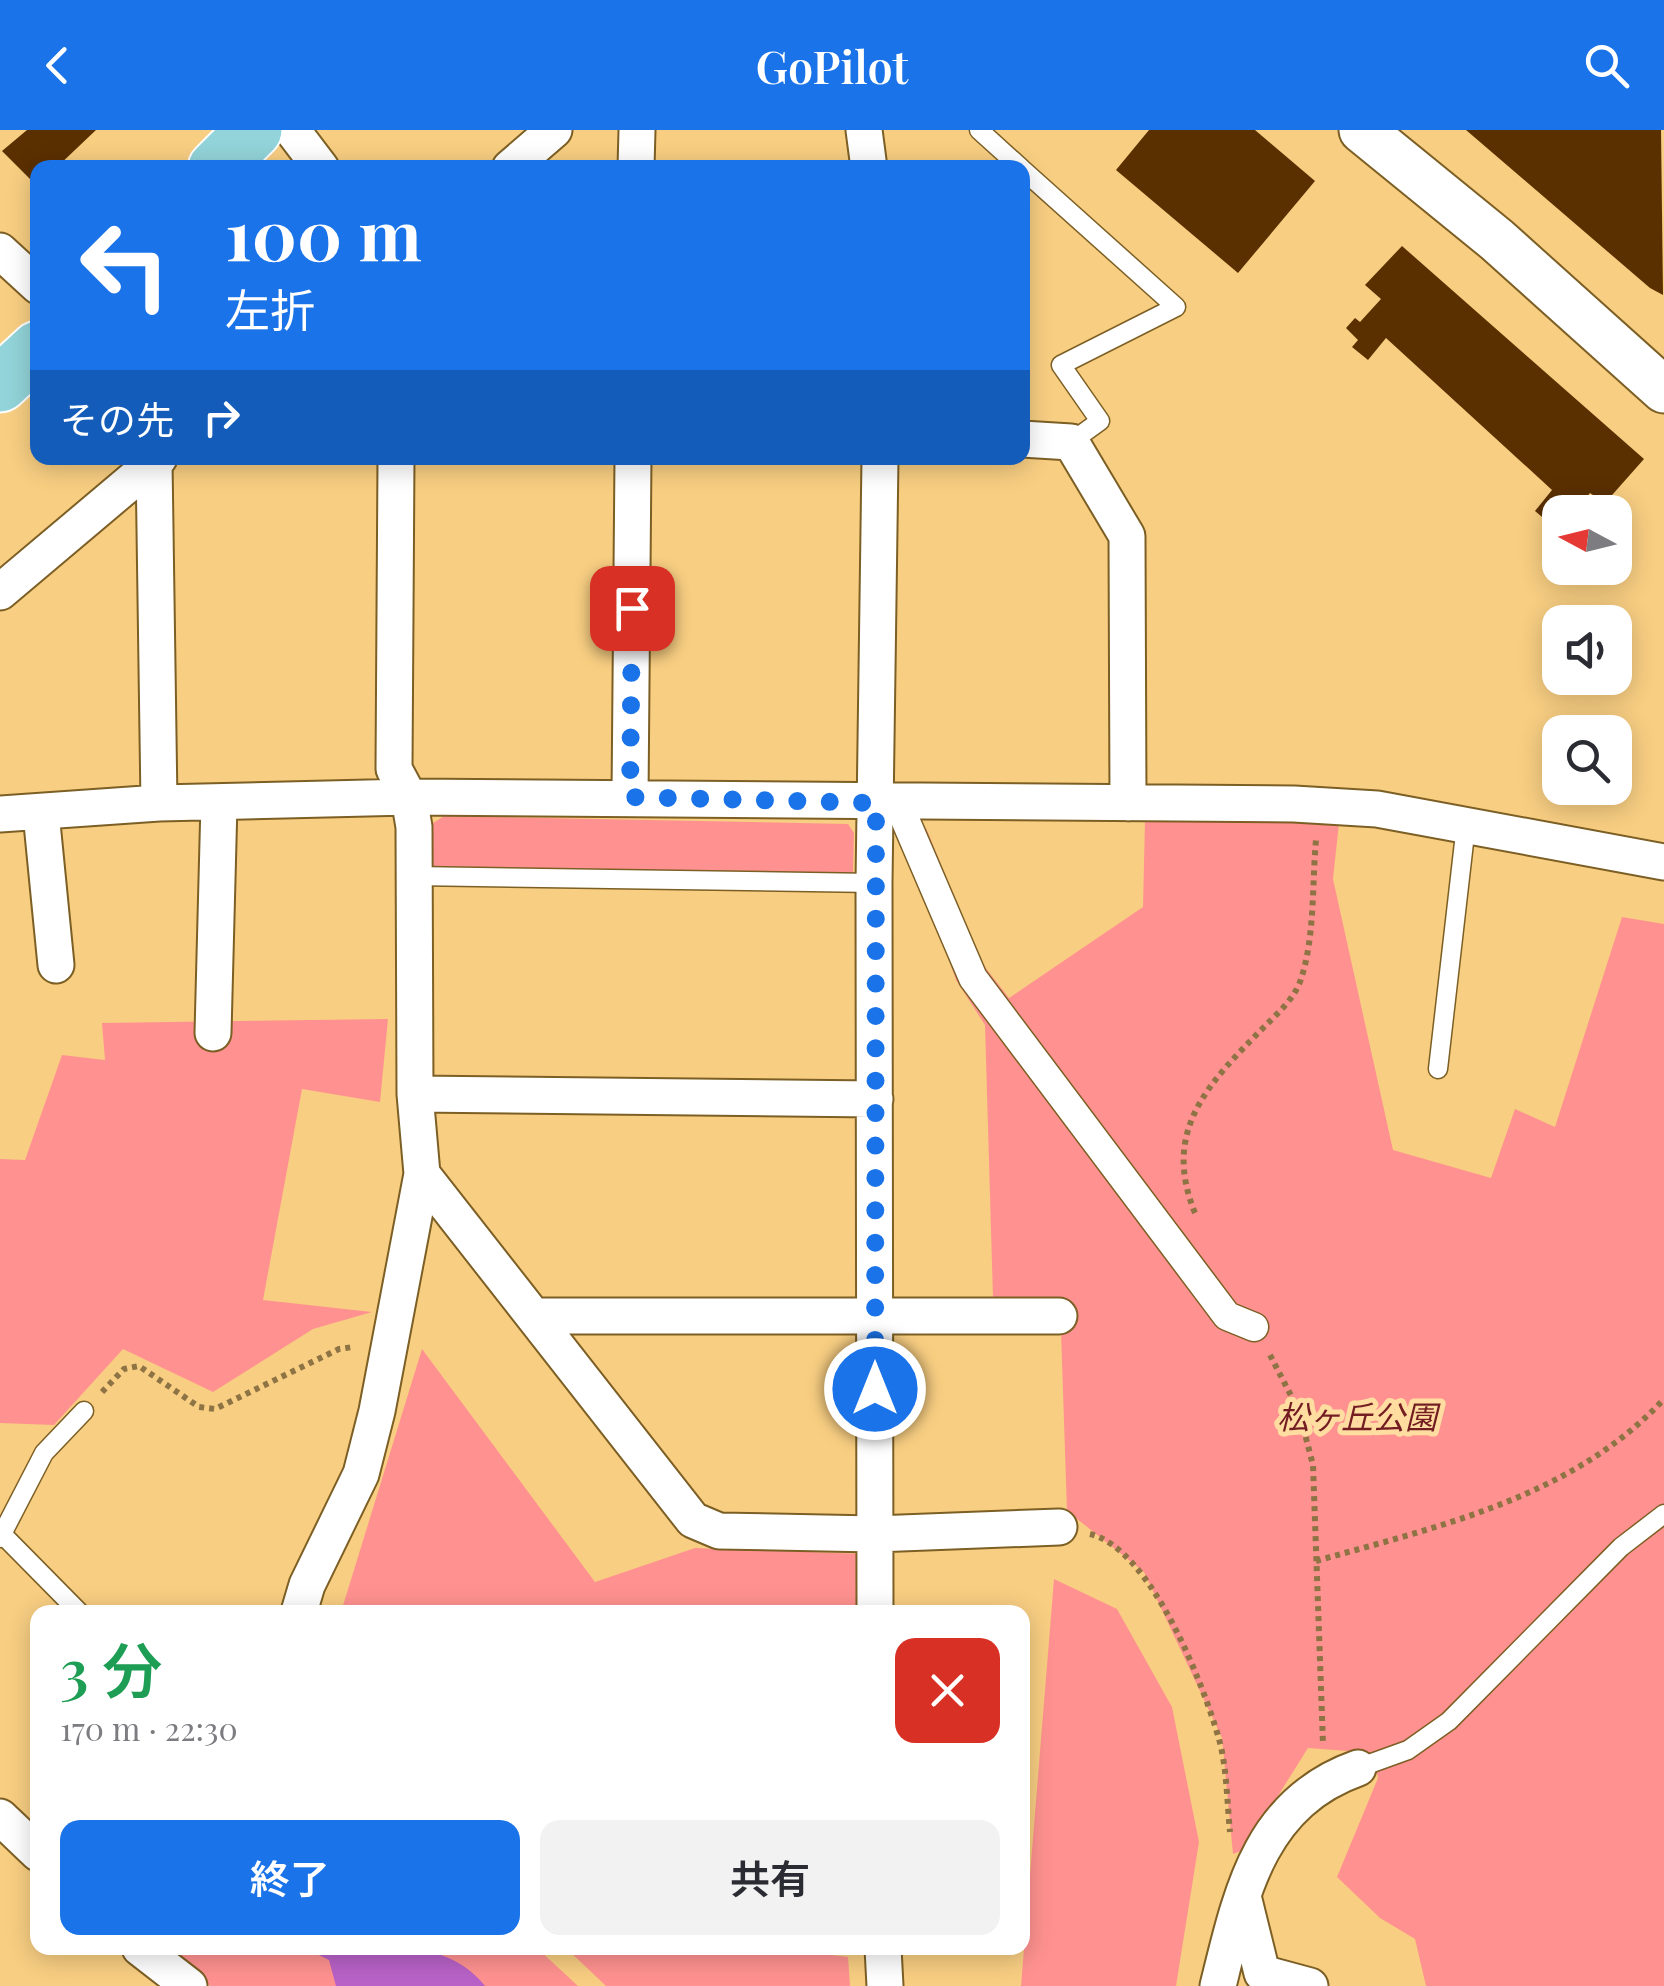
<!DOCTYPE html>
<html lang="ja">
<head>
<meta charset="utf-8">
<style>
	body { margin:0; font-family:"Playfair Display","Noto Sans JP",serif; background:#f2f2f3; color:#2b2b33; height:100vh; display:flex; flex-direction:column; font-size:38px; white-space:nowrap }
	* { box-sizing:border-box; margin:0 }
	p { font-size:32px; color:#7c7c81 }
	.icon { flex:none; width:55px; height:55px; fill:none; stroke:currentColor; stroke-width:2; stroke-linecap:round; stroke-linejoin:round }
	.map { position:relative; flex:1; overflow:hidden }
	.sheet { position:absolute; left:30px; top:1475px; width:1000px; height:350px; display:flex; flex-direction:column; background:#fff; border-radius:20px; box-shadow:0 5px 25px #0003 }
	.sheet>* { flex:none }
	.banner { position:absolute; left:30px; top:30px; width:1000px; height:305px; border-radius:20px; box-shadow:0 5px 25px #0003; background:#1a73e8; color:#fff; overflow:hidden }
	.needle { width:65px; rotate:277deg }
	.fabs { position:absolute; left:1542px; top:365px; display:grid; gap:20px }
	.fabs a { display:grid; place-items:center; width:90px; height:90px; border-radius:20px; background:#fff; box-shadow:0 5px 25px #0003; font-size:50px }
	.pin { position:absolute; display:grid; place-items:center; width:85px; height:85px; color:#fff; margin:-42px; border-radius:20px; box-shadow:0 5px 15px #0006 }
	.me { position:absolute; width:110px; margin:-55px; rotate:0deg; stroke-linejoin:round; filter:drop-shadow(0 0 8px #0008) }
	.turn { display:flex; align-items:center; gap:35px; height:210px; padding:0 30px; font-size:45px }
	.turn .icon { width:130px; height:130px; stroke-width:2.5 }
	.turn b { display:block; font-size:70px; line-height:85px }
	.then { display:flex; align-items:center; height:95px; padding:0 30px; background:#0003; gap:20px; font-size:38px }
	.round { display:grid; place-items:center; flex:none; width:105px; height:105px; border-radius:20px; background:#f2f2f3 }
	.head { display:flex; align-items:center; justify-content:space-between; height:170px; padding:0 30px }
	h1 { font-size:60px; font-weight:600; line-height:75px; color:#1e9e55 }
	.action { display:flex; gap:20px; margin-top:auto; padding:20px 30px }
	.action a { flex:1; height:115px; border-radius:20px; background:#1a73e8; color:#fff; font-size:40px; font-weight:600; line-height:115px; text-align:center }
	.action a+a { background:#f2f2f3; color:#2b2b33 }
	header { display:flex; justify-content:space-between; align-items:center; height:130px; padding:0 30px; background:#1a73e8; color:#fff; font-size:45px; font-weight:600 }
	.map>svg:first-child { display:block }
</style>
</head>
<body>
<header><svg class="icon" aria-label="back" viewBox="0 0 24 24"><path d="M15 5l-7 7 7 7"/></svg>GoPilot<svg class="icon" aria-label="search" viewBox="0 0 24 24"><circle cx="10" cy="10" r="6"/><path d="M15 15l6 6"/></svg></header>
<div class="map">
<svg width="1664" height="1856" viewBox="0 0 1664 1856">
	<rect width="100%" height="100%" fill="#f8ce82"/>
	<path fill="#ff9290" d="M444 686 848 694 854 703 853 743 844 746 443 741 433 736V693Z
		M1145 689 1339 693 1333 749 1393 1020 1491 1048 1515 979 1555 997 1622 787 1664 794V1856H1426L1415 1809 1380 1788 1337 1747 1378 1648 1373 1623 1308 1618 1244 1720 1233 1724 1222 1608 1144 1442 1067 1381 1060 1171 993 1168 985 895 956 850 906 708 926 698 981 832 1009 868 1143 777Z
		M388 889 380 972 302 959 263 1170 372 1182 313 1199 213 1262 123 1219 54 1295 0 1293V1029L25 1030 62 925 105 930 102 893Z
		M422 1219 595 1452 695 1418 865 1424V1482H341Z
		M1054 1449 1117 1479 1172 1577 1199 1712 1176 1856H1021Z
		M173 1818H537L578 1856H210Z
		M566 1818H773L848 1827 850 1856H606Z"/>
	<path fill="#b862c7" d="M305 1818C365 1817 443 1803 485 1856H336L329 1830Z"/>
	<path fill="#5b3000" d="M27 0H96L56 38H38V57L2 21Z
		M1149 0H1255L1315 51 1238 143 1116 40Z
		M1466 0H1661L1663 165 1650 158Z
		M1402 116 1644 329 1605 373 1590 363 1579 376 1568 370 1548 392 1535 381 1552 360 1386 208 1368 230 1352 217 1358 210 1346 198 1355 188 1360 192 1381 169 1365 155Z"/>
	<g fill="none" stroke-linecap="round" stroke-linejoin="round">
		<defs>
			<path id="service" d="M979 0 1021 38
				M1022 39 1176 177 1061 235 1100 291 1071 312
				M413 746 874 753
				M1438 939 1466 695
				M3 1405 79 1482
				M0 1408 44 1323 84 1281
				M1358 1638 1408 1620 1449 1591 1621 1417 1664 1384"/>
			<path id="pedestrian" d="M898 673 973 848 1227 1186 1254 1197"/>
			<path id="minor" d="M292 0 321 38
				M864 0 869 38
				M510 38 554 0
				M636 38 637 0
				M0 121 38 156
				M1022 309 1071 312 1127 406 1128 673
				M396 328 394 639 409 667 414 697 415 964 422 1044 693 1390 719 1401 875 1404 1059 1397
				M154 331 159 673
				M0 462 159 328
				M630 667 633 328
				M41 683 56 835
				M0 684 159 673 409 667 1294 674 1377 679 1664 732
				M213 903 219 673
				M415 964 875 969
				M537 1186H1059
				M299 1482 307 1455 361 1344 377 1281 422 1044
				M875 1482 874 753 880 328
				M0 1687 38 1723
				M1243 1766 1262 1843 1310 1856
				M140 1818 189 1856
				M883 1818 885 1856
				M1218 1856C1241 1763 1259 1673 1358 1638"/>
			<path id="tertiary" d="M1362 0 1497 110 1664 260"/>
			<path id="primary" d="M216 38 254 0
				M0 254 38 219"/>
		</defs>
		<use href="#service" stroke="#7c5f24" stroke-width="21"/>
		<use href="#pedestrian" stroke="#7c5f24" stroke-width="31"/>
		<use href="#minor" stroke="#7c5f24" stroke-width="39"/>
		<use href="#tertiary" stroke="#7c5f24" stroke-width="49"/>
		<use href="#primary" stroke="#fff" stroke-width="59"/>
		<path stroke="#8e7344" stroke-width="6" stroke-dasharray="5 5" stroke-linecap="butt" d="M1195 1083C1161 1000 1209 953 1264 897 1278 883 1295 868 1301 849 1315 807 1312 754 1316 710
			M1270 1225 1299 1281 1313 1335 1323 1614
			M102 1262 124 1239 139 1236 199 1277 215 1279 339 1219 353 1217
			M1090 1404C1151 1419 1203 1553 1219 1609 1227 1638 1227 1672 1230 1702
			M1316 1431C1440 1396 1573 1367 1664 1269"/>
		<use href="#service" stroke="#fff" stroke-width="18"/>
		<use href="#pedestrian" stroke="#fff" stroke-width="28"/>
		<use href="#minor" stroke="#fff" stroke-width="35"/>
		<use href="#tertiary" stroke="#fff" stroke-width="45"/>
		<use href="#primary" stroke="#92d4d9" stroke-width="55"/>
	</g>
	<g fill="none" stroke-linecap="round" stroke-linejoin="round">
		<path stroke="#1a73e8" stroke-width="18" stroke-dasharray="0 32.4" d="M632 478 630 667 876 673 875 1259"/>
	</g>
	<g text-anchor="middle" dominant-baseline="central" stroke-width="10" stroke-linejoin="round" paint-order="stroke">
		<g font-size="32" font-style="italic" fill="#731d23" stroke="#ffdda1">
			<text x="1357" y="1285">松ヶ丘公園</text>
		</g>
	</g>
</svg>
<div class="fabs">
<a><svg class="needle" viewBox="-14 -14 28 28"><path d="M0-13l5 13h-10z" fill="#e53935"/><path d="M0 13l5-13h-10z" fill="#7c7c81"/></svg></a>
<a><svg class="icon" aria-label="sound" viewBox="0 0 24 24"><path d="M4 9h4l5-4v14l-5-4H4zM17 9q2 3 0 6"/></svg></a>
<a><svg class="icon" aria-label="search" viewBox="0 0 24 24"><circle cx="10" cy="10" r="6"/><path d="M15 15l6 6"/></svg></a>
</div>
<div class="pin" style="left:632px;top:478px;background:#d93025"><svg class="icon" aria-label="arrive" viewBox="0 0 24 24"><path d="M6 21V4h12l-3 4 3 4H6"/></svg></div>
<svg class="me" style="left:875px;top:1259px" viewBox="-20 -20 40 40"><circle r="17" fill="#1a73e8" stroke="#fff" stroke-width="3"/><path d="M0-11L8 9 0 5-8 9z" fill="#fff"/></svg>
<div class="banner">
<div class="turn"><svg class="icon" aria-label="left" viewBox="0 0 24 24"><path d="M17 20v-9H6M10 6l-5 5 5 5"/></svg><div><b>100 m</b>左折</div></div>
<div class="then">その先<svg class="icon" aria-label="right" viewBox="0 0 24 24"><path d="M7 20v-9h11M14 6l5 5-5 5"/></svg></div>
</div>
<section class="sheet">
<div class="head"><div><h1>3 分</h1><p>170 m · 22:30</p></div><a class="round" style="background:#d93025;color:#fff"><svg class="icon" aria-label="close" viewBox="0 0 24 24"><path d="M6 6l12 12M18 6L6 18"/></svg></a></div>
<div class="action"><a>終了</a><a>共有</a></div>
</section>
</div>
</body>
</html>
